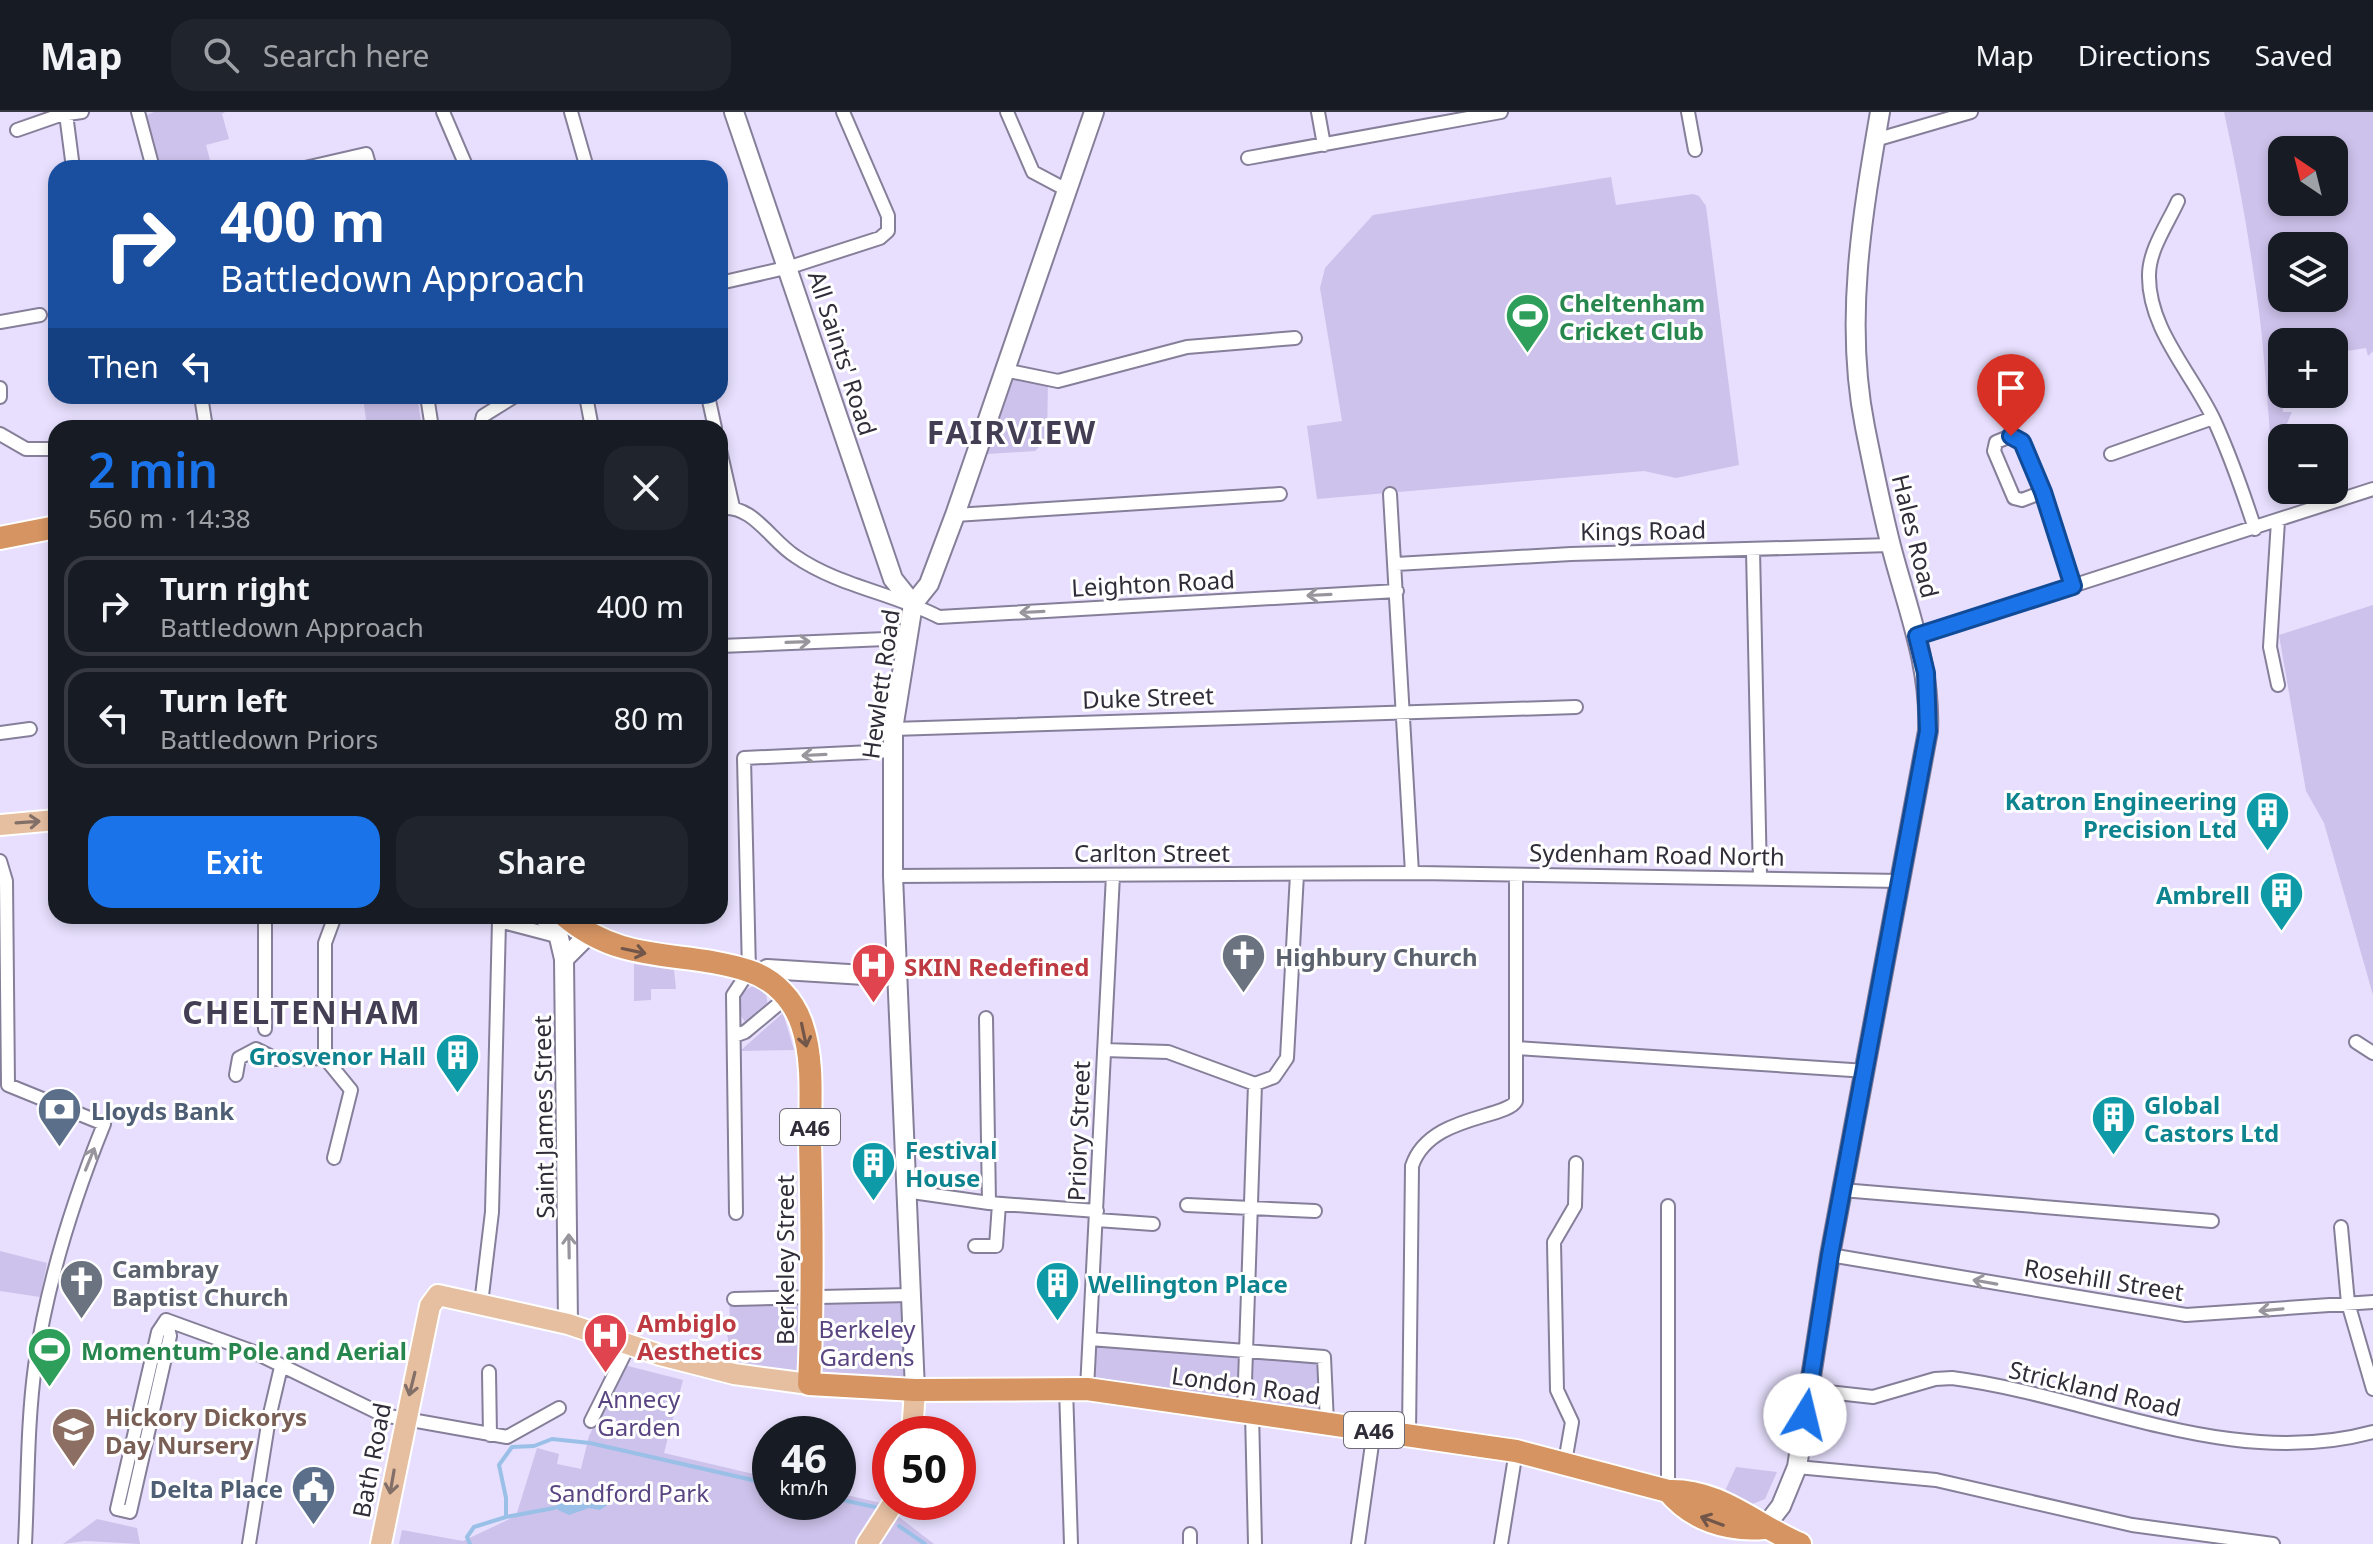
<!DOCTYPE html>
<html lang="en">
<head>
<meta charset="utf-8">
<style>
	body { margin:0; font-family:"Noto Sans",sans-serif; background:#20242c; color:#f1f3f6; height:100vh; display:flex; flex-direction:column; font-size:30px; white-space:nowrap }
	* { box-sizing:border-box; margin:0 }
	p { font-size:26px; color:#9ea1a6 }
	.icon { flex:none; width:44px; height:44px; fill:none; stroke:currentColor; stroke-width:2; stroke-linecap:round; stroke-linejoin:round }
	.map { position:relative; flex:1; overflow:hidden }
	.sheet { position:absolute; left:48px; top:308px; width:680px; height:504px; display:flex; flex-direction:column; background:#171b24; border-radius:24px; box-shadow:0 4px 12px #0003 }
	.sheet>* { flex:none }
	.hud { position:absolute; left:48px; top:48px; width:680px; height:244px; border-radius:24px; box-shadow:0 4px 12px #0003; background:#1a4fa0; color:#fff; overflow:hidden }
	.needle { width:52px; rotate:325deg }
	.tools { position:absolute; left:2268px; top:24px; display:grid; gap:16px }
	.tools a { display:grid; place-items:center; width:80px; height:80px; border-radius:16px; background:#171b24; box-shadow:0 4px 12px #0003; font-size:40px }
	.speed { position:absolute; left:752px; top:1304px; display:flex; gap:16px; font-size:40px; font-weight:700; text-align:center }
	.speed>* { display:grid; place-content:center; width:104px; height:104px; border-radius:50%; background:#171b24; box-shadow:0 4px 12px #0003; line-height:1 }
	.speed small { font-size:20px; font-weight:400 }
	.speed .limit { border:12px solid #d22; background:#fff; color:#111 }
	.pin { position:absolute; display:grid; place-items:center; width:68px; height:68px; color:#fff; margin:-82px -34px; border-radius:50% 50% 50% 0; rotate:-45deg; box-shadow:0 0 8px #0007 }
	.pin .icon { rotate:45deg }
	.me { position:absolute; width:88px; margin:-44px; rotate:9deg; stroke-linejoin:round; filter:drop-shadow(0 0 6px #0008) }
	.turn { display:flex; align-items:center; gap:28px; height:168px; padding:0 40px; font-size:36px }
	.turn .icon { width:104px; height:104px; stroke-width:2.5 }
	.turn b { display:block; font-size:56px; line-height:68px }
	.then { display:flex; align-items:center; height:76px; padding:0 40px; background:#0003; gap:16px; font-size:30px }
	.round { display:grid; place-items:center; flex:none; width:84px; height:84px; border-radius:24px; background:#20242c }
	.head { display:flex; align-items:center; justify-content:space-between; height:136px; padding:0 40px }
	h1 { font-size:48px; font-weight:600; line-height:60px; color:#1a73e8 }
	.button { display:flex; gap:16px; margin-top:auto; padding:16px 40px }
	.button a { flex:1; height:92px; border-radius:24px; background:#1a73e8; color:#fff; font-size:32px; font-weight:600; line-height:92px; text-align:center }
	.button a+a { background:#20242c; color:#f1f3f6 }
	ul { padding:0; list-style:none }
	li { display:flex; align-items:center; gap:24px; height:100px; margin:0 16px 12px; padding:0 24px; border:4px solid #363941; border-radius:24px }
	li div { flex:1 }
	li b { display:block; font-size:30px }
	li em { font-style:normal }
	header { display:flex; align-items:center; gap:48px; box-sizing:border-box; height:112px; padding:0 40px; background:#171b24; border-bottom:2px solid #363941 }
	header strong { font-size:38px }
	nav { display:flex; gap:44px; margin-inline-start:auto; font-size:28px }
	.search { width:560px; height:72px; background:#20242c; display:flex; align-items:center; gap:20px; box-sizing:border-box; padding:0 28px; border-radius:24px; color:#9ea1a6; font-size:30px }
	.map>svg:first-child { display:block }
</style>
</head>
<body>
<header>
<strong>Map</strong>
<div class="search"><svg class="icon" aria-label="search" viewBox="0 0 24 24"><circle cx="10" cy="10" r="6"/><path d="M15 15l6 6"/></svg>Search here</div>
<nav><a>Map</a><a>Directions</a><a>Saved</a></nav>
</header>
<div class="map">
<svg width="2373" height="1432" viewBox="0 0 2373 1432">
	<rect width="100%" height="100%" fill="#e7dffd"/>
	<path fill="#cdc2eb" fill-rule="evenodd" d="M154 0H225L222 2 229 27 206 33 212 56H153L140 6Z
		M2224 0H2373V239L2368 244 2366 236 2334 241V230H2282V282L2291 285 2282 286 2283 300H2292L2282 323 2274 327 2282 378H2287L2278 388C2268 325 2267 262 2259 199 2250 132 2239 66 2224 0ZM2334 38V90H2282V38ZM2282 134H2334V186H2282Z
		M1611 65 1616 93 1693 82 1699 84 1706 94 1739 353 1676 366 1644 359 1317 387 1307 314 1342 309 1320 176 1325 156 1373 103Z
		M1004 258 1048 268 1047 327 1035 339 987 342 978 335Z
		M363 284H417L422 316H367Z
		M2373 493V883L2324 711 2306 679 2279 523Z
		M634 852 674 858 676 877H651V888L634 889Z
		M754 873 766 881 768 895 746 911 741 904 740 882Z
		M783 901 794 938 740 939Z
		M0 1139 47 1151 40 1185 0 1179Z
		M910 1183 915 1278 734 1262 725 1210 730 1208 729 1187Z
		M1090 1227 1324 1245 1327 1311 1087 1277Z
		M624 1253 683 1268 664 1341 770 1366V1390H838V1381L881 1391 934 1432H399L402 1418 463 1429 516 1404 537 1336 559 1342 557 1352 581 1357 589 1324Z
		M1736 1355 1777 1360 1765 1387 1750 1393 1723 1383Z
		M97 1407 137 1416 140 1432 85 1429 63 1432Z"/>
	<path fill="#9ac0e7" d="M618 1374 623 1382 600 1398 589 1396 569 1403 554 1396 564 1384 597 1385Z"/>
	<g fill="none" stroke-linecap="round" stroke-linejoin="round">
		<path stroke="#9ac0e7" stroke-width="4" d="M838 1387 875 1395
			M506 1405 554 1396
			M899 1414 925 1432
			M470 1432 467 1425 474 1415 506 1405V1386L499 1353 512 1335 534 1334 552 1327 590 1331 770 1372"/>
		<defs>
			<path id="street" d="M138 0 153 56
				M443 0 467 56
				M571 0 587 56
				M1007 0 1033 60 1065 77
				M1318 0 1324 33
				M1688 0 1695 38
				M66 2 73 56
				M17 18 60 3 82 0
				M1875 28 1971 0
				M1248 46 1501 0
				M305 56 366 42 370 56
				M2178 89C2168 111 2149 138 2149 163 2148 217 2192 261 2214 308 2230 343 2243 380 2255 417
				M720 171 790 155 880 126 888 119V104L843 0
				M0 210 40 203
				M1004 258 1058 269 1187 235 1295 226
				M0 276V285
				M201 284 206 316
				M427 284 432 316
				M586 284 592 316
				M708 284 715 316
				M480 316 483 304 515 284
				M0 322 26 337H56
				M720 338 733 395
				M2111 342 2213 306
				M2043 380 2022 388 2014 386 1994 339 1996 330 2011 324 2022 330 2043 380 2073 474
				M1390 382 1412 761
				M720 396C753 392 770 428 795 444 838 474 893 481 939 505L1397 479
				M955 403 1280 382
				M2278 409 2270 535 2278 573
				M1753 438 1760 765
				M1396 452 1571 442 1891 433
				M1917 524 2373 377
				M720 534 909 526
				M893 617 1576 595
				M0 621 30 617
				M0 749 6 769 8 973 104 1012C72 1091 47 1170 35 1254 27 1313 28 1373 25 1432
				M893 764 1418 761 1901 769
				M986 906 989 1091
				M265 917V804
				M734 924 745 920 787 885
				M2356 930 2373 941
				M1517 936 1867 959
				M1104 938 1168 940 1255 972
				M236 963 239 946 256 937 276 947 327 946
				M1255 972 1274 965 1287 946 1297 762
				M334 1046 351 978 329 951 325 937V831L335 804
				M1842 1078 2212 1109
				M905 1079 989 1091 1097 1099
				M1187 1093 1315 1099
				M1668 1094V1379
				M736 1101 733 883 749 859 744 646 892 639
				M1097 1108 1153 1112
				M2341 1115 2348 1191 2373 1277
				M975 1134H996L999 1092
				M1830 1143 2186 1203 2373 1190
				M734 1187 910 1183
				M481 1192 492 1100 499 809 560 825
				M166 1208 254 1240 383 1303 507 1325 559 1296
				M166 1208 170 1224 130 1400 117 1397 158 1220Z
				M1090 1227 1324 1245 1327 1311
				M489 1260 490 1323
				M1066 1276 1071 1432
				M1087 1277 1113 763
				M1810 1278 1873 1285 1935 1267 1952 1266C2091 1284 2231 1359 2373 1320
				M1244 1299 1255 972
				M1252 1300 1255 1432
				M591 1309 629 1233
				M1409 1322 1412 1054C1429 1003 1506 1007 1516 989V763
				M1565 1350 1572 1310 1557 1278 1554 1130 1575 1094 1576 1051
				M1797 1355 1936 1368 2132 1413 2273 1432
				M1190 1422V1432
				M249 1432 269 1306 281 1255
				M1358 1432 1374 1318
				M1501 1432 1516 1339"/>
			<path id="secondary" d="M734 0 893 467 913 492
				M542 804 557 817 564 847 568 1212
				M564 847 588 823
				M760 863 767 857 897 865
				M915 1278 893 764V617L913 492 929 472 955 403 1094 0
				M1764 1416 1781 1394 1797 1355 1830 1143 1928 619C1931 554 1907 496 1891 434 1881 395 1873 355 1865 315 1844 210 1862 104 1880 0"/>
			<path id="primary" d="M0 713 56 708
				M912 1322 915 1278
				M381 1432 430 1194 438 1183 568 1212 660 1243 734 1262 809 1272
				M867 1432 894 1390"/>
			<path id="highway" d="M0 426 56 415
				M565 804C624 854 682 837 749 859 774 867 794 888 802 913 814 948 810 992 810 1029 812 1110 813 1191 809 1272L915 1278 1087 1277 1516 1339 1668 1379C1720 1377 1755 1413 1800 1432
				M1668 1379C1692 1408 1727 1419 1764 1416"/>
		</defs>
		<use href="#street" stroke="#867f99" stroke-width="16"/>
		<use href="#secondary" stroke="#867f99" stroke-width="22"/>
		<use href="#primary" stroke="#fff" stroke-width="24"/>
		<use href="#highway" stroke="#fff" stroke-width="26"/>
		<use href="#street" stroke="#fff" stroke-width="12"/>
		<use href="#secondary" stroke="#fff" stroke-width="18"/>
		<use href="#primary" stroke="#e6bfa1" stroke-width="20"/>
		<use href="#highway" stroke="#d59462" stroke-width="22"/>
	</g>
	<defs><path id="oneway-shaft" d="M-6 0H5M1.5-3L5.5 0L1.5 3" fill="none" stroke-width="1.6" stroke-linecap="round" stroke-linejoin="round" transform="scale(2)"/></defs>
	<g stroke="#98969c">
		<use href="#oneway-shaft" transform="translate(1319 483) rotate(177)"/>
		<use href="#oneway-shaft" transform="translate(1032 500) rotate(177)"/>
		<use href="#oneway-shaft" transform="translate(798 530) rotate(-2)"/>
		<use href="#oneway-shaft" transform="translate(814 643) rotate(177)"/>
		<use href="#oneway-shaft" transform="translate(90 1047) rotate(-68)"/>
		<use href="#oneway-shaft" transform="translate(569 1134) rotate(-91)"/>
		<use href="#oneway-shaft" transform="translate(1985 1170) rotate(-170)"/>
		<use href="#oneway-shaft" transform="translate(2271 1198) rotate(175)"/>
	</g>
	<g stroke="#826f67">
		<use href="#oneway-shaft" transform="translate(28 710) rotate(-4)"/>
		<use href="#oneway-shaft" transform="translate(412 1272) rotate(104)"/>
		<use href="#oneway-shaft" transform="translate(392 1370) rotate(100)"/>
	</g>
	<g stroke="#725649">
		<use href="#oneway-shaft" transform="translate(634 839) rotate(12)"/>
		<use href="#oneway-shaft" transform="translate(804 923) rotate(78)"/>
		<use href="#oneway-shaft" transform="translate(1712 1409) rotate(-159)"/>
	</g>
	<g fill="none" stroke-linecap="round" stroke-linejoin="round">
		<defs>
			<path id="route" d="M1805 1303 1830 1143 1928 619 1926 561 1917 524 2073 474 2043 380 2022 330 2011 324"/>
		</defs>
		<use href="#route" stroke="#114b97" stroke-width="20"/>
		<use href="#route" stroke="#1a73e8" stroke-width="14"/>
	</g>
	<defs>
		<symbol id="stadium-pin" viewBox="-11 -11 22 30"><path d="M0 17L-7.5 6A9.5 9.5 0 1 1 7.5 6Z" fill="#2e9e5b" stroke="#fff"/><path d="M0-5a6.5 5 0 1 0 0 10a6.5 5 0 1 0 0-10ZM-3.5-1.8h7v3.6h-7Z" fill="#fff"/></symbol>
		<symbol id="building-pin" viewBox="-11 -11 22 30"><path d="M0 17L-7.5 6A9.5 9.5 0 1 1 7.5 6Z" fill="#0f9aa8" stroke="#fff"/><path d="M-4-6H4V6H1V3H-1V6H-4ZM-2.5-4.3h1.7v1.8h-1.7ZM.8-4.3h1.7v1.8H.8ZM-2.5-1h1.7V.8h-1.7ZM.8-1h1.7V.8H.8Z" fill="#fff"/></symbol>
		<symbol id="church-pin" viewBox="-11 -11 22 30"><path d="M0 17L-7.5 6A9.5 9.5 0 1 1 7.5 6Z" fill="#6b7280" stroke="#fff"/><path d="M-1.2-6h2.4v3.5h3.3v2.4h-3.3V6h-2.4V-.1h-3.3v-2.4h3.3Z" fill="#fff"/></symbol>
		<symbol id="hospital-pin" viewBox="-11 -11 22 30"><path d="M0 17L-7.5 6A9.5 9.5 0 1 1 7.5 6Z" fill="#e0444e" stroke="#fff"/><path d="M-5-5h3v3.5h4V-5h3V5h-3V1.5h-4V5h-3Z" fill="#fff"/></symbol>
		<symbol id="bank-pin" viewBox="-11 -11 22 30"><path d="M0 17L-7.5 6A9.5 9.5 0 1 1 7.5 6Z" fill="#5c6f8a" stroke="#fff"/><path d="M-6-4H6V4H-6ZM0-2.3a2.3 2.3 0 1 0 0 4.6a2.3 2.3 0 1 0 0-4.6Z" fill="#fff"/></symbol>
		<symbol id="school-pin" viewBox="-11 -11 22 30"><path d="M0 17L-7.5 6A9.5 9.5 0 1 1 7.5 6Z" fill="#8d6e63" stroke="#fff"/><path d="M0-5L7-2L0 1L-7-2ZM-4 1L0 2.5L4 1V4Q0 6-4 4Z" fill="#fff"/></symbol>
		<symbol id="civic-pin" viewBox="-11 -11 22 30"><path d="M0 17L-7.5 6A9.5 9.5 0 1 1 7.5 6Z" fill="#5c6f8a" stroke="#fff"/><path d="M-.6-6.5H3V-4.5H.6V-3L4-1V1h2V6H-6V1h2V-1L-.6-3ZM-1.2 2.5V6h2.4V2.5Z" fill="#fff"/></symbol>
	</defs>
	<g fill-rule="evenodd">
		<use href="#stadium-pin" x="1502" y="178" width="51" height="69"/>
		<use href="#building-pin" x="2242" y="676" width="51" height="69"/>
		<use href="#building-pin" x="2256" y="756" width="51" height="69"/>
		<use href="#church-pin" x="1218" y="818" width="51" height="69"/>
		<use href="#hospital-pin" x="848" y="828" width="51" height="69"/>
		<use href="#building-pin" x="432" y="918" width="51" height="69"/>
		<use href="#bank-pin" x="34" y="972" width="51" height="69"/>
		<use href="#building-pin" x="2088" y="980" width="51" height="69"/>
		<use href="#building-pin" x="848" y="1026" width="51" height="69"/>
		<use href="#church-pin" x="56" y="1144" width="51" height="69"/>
		<use href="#building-pin" x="1032" y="1146" width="51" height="69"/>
		<use href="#hospital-pin" x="580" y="1198" width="51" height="69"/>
		<use href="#stadium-pin" x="24" y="1212" width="51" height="69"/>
		<use href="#school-pin" x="48" y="1292" width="51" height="69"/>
		<use href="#civic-pin" x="288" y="1350" width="51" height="69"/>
	</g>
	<g text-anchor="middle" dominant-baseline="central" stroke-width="6" stroke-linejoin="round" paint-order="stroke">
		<g fill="#fff" stroke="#6e6c74" stroke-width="2">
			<rect x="780" y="997" width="60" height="36" rx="6"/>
			<rect x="1344" y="1300" width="60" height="36" rx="6"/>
		</g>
		<g font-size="22" font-weight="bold" fill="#302d38">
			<text x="810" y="1015">A46</text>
			<text x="1374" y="1318">A46</text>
		</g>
		<g font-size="24" font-weight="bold" fill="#27864d" stroke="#fff" text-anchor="start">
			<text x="1559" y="190">Cheltenham<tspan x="1559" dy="28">Cricket Club</tspan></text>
			<text x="81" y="1238">Momentum Pole and Aerial</text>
		</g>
		<g font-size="24" fill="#302d38" stroke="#fff">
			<text transform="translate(843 241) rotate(72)">All Saints' Road</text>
			<text transform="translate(1643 418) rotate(-1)">Kings Road</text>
			<text transform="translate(1916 424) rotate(76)">Hales Road</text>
			<text transform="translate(1153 471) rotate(-3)">Leighton Road</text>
			<text transform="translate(880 572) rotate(-82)">Hewlett Road</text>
			<text transform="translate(1148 585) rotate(-2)">Duke Street</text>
			<text x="1152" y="740">Carlton Street</text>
			<text transform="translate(1657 742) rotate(1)">Sydenham Road North</text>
			<text transform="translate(543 1005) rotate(-91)">Saint James Street</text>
			<text transform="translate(1078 1019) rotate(-88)">Priory Street</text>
			<text transform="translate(784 1148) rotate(-90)">Berkeley Street</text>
			<text transform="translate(2104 1167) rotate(9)">Rosehill Street</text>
			<text transform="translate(1246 1273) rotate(8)">London Road</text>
			<text transform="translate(2095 1276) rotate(13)">Strickland Road</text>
			<text transform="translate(371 1348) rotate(-79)">Bath Road</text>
		</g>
		<g font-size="24" font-weight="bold" fill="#0d838f" stroke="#fff" text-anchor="end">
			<text x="2237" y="688">Katron Engineering<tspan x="2237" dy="28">Precision Ltd</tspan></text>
			<text x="2250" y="782">Ambrell</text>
			<text x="426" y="943">Grosvenor Hall</text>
			<text x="2144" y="992" text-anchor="start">Global<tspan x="2144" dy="28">Castors Ltd</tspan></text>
			<text x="905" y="1037" text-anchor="start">Festival<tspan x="905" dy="28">House</tspan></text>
			<text x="1088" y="1171" text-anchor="start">Wellington Place</text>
		</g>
		<g font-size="24" font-weight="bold" fill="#5b616d" stroke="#fff" text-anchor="start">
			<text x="1275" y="844">Highbury Church</text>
			<text x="112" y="1156">Cambray<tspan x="112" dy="28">Baptist Church</tspan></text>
		</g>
		<g font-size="24" font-weight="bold" fill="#be3a42" stroke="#fff" text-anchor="start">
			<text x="904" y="854">SKIN Redefined</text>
			<text x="637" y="1210">Ambiglo<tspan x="637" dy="28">Aesthetics</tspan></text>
		</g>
		<g font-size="24" font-weight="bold" fill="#4e5e75" stroke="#fff" text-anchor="start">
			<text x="91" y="998">Lloyds Bank</text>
			<text x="283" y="1376" text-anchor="end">Delta Place</text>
		</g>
		<g font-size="24" fill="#594582" stroke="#fff">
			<text x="867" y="1216">Berkeley<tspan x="867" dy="28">Gardens</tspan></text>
			<text x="639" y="1286">Annecy<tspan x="639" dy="28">Garden</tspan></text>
			<text x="629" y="1380">Sandford Park</text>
		</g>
		<g font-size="24" font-weight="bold" fill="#785e54" stroke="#fff" text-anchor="start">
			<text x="105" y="1304">Hickory Dickorys<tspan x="105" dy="28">Day Nursery</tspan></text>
		</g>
		<g font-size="32" font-weight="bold" letter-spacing="2" fill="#443e55" stroke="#fff">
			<text x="1012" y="319">FAIRVIEW</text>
			<text x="302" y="899">CHELTENHAM</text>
		</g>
	</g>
</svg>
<div class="tools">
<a><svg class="needle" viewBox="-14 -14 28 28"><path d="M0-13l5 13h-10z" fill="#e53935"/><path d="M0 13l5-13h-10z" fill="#9ea1a6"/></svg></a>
<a><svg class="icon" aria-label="layers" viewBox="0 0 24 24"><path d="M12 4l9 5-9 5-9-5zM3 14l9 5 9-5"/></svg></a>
<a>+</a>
<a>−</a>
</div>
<div class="speed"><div>46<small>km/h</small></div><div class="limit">50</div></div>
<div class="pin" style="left:2011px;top:324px;background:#d93025"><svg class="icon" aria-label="arrive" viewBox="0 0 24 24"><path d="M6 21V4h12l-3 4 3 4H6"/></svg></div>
<svg class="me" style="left:1805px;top:1303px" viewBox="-20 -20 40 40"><circle r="19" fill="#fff"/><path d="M0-13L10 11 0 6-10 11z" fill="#1a73e8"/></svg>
<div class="hud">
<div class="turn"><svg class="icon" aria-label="right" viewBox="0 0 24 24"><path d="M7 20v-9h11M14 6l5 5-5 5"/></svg><div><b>400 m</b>Battledown Approach</div></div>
<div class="then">Then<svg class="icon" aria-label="left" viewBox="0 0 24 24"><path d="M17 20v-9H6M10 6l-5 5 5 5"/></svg></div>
</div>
<section class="sheet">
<div class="head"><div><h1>2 min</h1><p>560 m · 14:38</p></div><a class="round"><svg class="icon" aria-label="close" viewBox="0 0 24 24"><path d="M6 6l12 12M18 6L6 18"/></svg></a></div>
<ul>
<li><svg class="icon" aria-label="right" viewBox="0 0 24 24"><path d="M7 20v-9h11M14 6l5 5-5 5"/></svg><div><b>Turn right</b><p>Battledown Approach</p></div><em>400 m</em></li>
<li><svg class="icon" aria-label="left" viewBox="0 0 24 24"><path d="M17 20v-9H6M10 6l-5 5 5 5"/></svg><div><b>Turn left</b><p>Battledown Priors</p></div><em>80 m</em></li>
</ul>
<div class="button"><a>Exit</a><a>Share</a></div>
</section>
</div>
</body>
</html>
